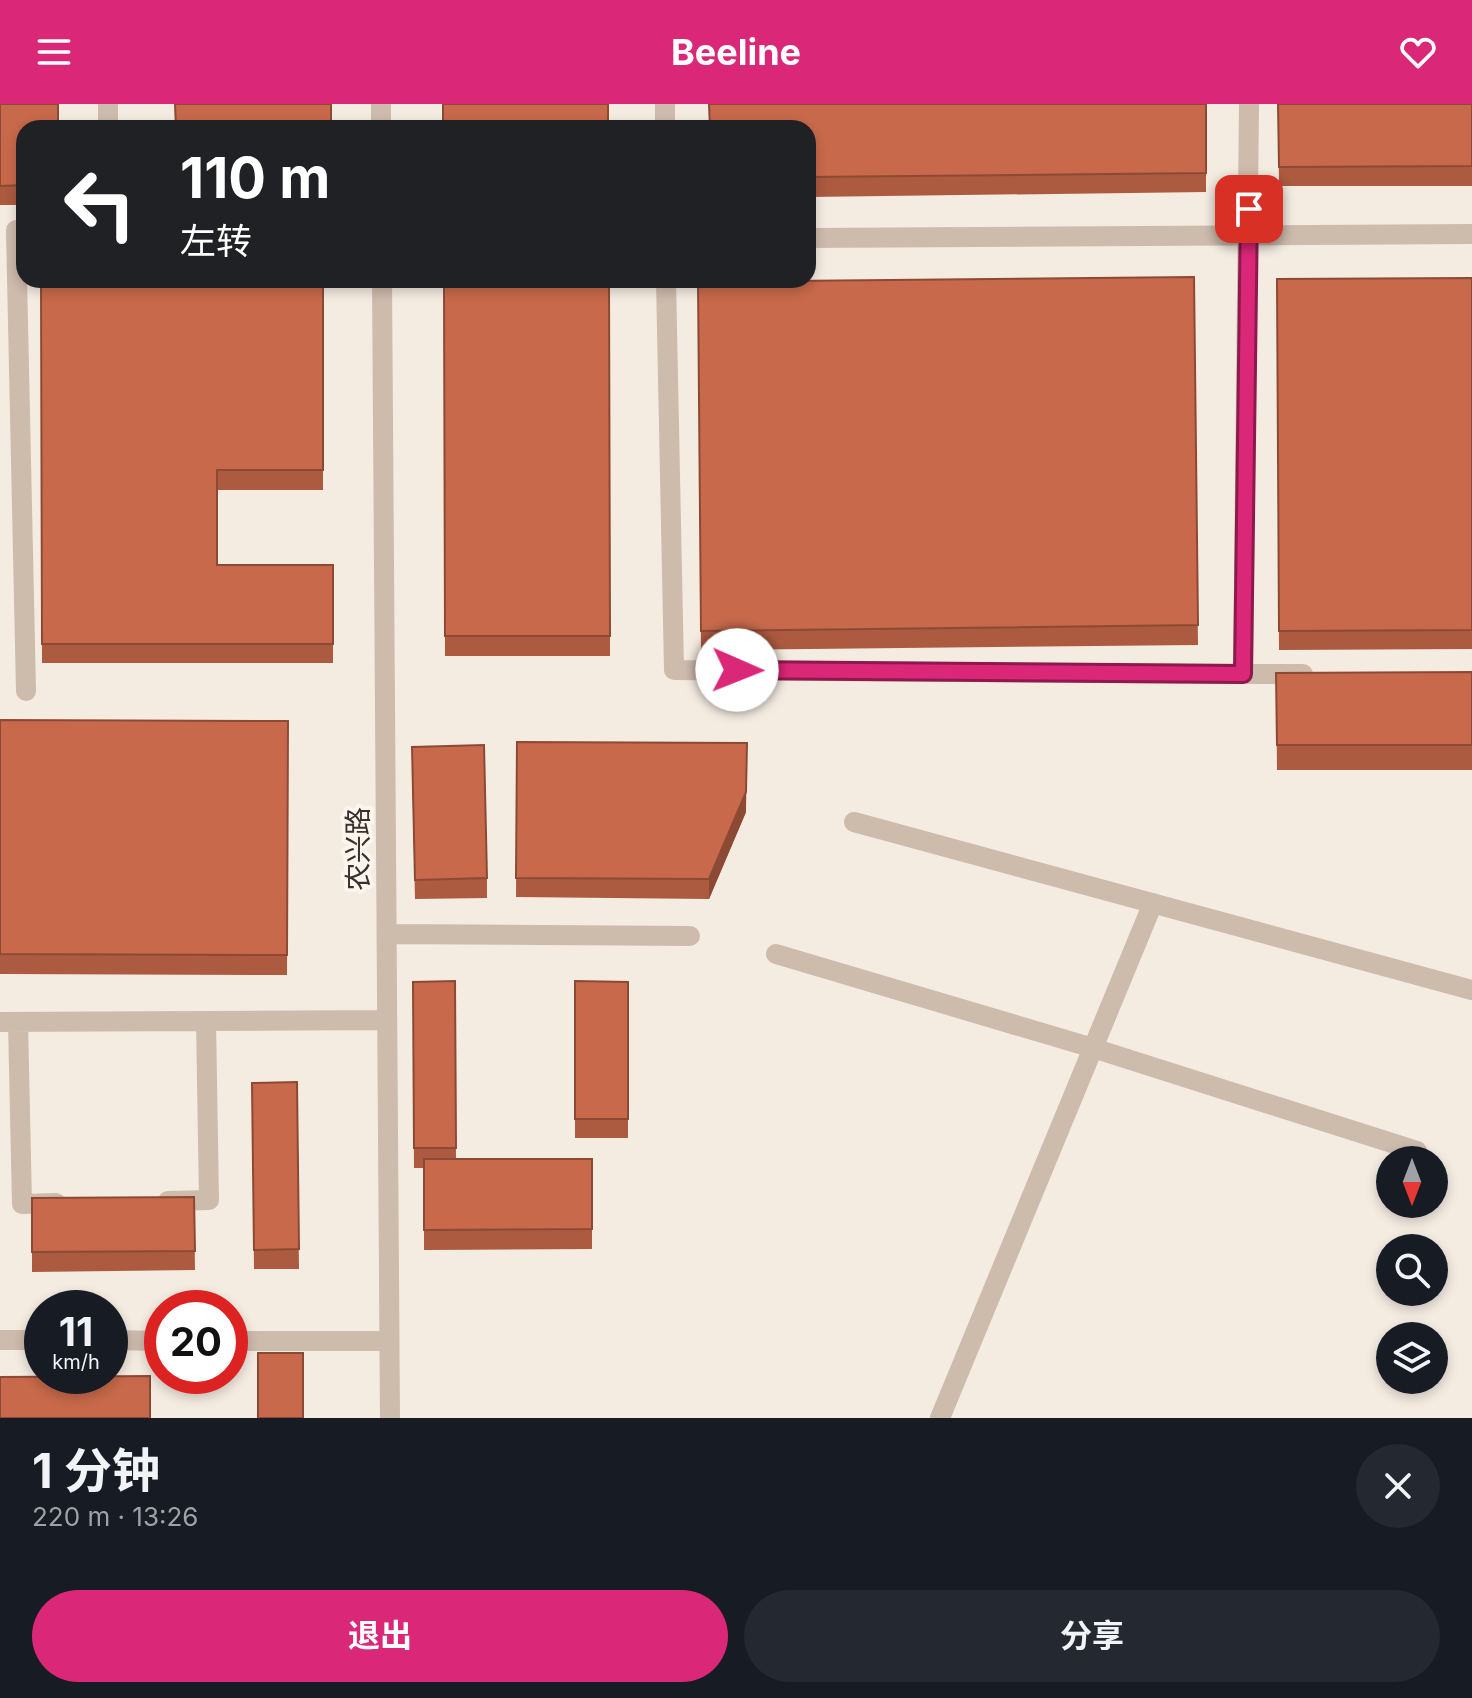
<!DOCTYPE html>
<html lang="zh">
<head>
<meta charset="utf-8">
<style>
	body { margin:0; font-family:Inter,"Noto Sans SC",sans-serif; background:#242831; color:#f1f3f6; height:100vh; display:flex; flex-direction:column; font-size:30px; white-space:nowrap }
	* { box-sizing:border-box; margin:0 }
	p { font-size:26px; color:#9ea1a6 }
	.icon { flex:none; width:44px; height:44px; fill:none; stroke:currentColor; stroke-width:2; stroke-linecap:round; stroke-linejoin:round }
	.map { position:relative; height:1314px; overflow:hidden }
	.drawer { display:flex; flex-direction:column; background:#171b24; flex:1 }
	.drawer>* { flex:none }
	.guide { position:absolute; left:16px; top:16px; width:800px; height:168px; border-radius:24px; box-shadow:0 4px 12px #0003; background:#202124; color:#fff; overflow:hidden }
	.needle { width:52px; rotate:180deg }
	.fabs { position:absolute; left:1376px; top:1042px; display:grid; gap:16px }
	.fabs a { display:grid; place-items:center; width:72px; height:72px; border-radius:50%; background:#171b24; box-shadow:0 4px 12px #0003; font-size:40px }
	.speed { position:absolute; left:24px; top:1186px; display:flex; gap:16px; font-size:40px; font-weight:700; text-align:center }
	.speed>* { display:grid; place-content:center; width:104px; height:104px; border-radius:50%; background:#171b24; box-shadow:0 4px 12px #0003; line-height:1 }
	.speed small { font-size:20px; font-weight:400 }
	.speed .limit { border:12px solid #d22; background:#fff; color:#111 }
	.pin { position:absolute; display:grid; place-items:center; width:68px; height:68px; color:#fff; margin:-34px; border-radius:16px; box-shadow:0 4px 12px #0006 }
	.me { position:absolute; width:88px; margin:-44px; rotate:91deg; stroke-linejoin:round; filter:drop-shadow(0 0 6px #0008) }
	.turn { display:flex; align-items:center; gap:28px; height:168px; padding:0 32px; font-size:36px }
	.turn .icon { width:104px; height:104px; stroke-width:2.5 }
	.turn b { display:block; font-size:56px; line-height:68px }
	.round { display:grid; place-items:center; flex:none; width:84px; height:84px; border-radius:42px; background:#242831 }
	.headline { display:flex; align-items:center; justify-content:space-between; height:136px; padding:0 32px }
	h1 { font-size:48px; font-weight:700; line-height:60px }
	.primary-button { display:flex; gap:16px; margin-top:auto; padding:16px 32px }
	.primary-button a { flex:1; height:92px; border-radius:48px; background:#db2777; color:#fff; font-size:32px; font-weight:700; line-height:92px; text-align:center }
	.primary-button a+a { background:#242831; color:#f1f3f6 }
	header { display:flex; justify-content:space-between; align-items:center; height:104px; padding:0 32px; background:#db2777; color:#fff; font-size:36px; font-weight:700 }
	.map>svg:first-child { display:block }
</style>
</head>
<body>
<header><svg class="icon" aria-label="menu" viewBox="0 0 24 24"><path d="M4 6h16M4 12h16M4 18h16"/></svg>Beeline<svg class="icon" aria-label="heart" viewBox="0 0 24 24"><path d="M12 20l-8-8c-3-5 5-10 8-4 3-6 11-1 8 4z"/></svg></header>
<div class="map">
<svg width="1472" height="1314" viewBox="0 0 1472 1314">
	<rect width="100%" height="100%" fill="#f4ebe1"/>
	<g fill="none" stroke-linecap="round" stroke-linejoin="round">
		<path stroke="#cdbbac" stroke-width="20" d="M108 0V24
			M381 0V24
			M665 0V24
			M24 126H16L26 587
			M808 134 1472 130
			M382 176 390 1314
			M666 176 674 566 1243 570 1249 0
			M1243 570H1303
			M854 718 1472 886
			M387 830 690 832
			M776 850 1093 944 1417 1047
			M0 918 387 916
			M18 918 22 1100 56 1099
			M168 1097 209 1096 206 917
			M0 1236H42
			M110 1236 162 1237
			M230 1237H389
			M940 1314 1153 799"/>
	</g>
	<path fill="#ac5a40" d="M0 0 24 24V101H0Z
		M1206 0V88L808 93V24Z
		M1278 0H1472V82H1279Z
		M1194 173 1198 541 701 546 698 178Z
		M1472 174V545L1279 546 1277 175Z
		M41 176H323V386H217V461H333V559H42Z
		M444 176H609L610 552H445Z
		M1472 568V666H1277L1276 569Z
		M0 616 288 617 287 871 0 870Z
		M517 638 746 708 709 795 516 793Z
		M412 663 487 774V794L415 795Z
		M455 877 456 1055H592V1145L424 1146V1064H414L413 878Z
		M575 877 628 878V1034H575Z
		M297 978 299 1165H254L252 979Z
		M194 1093 195 1166 32 1168V1094Z"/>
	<path fill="#8c4a34" d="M747 639 746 708 709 795V775Z"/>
	<path fill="#c8694b" stroke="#8c4a34" stroke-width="2" d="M0 0H58V24H24V81L0 82Z
		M175 0H331V24H176Z
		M443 0H608V24H443Z
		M709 0H1206V69L808 73V24H710Z
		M1278 0H1472V62L1279 63Z
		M1194 173 1198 521 701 527 698 178Z
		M1472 174V526L1279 527 1277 175Z
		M41 176H323V366H217V461H333V540H42Z
		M444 176H609L610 532H445Z
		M1472 568V641H1277L1276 569Z
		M0 616 288 617 287 851 0 850Z
		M517 638 747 639 746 688 709 775 516 774Z
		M484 641 487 774 415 776 412 643Z
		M455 877 456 1044H414L413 878Z
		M575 877 628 878V1015H575Z
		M297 978 299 1145 254 1146 252 979Z
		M424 1055H592V1125L424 1126Z
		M194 1093 195 1147 32 1148V1094Z
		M258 1249H303V1314H258Z
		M150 1272V1314H0V1273Z"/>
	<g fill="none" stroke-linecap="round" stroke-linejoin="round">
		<defs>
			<path id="route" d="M737 566 1243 570 1249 105"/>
		</defs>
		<use href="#route" stroke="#8e194d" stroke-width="20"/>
		<use href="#route" stroke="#db2777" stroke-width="14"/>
	</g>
	<g text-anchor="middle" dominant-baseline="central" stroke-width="8" stroke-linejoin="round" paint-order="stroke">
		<g font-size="28" fill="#3b302b" stroke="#fbf5ee">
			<text transform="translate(358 745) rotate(-90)">农兴路</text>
		</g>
	</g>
</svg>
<div class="fabs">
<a><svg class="needle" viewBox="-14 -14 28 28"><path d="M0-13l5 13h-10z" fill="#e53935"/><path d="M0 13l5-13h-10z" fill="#9ea1a6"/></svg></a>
<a><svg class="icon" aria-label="search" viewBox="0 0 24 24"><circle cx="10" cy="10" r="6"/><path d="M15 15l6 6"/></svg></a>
<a><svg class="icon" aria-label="layers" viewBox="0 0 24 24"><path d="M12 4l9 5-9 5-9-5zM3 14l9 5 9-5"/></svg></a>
</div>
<div class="speed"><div>11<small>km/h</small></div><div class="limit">20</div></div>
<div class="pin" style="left:1249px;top:105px;background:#d93025"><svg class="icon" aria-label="arrive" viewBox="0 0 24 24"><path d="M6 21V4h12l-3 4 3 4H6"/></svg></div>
<svg class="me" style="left:737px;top:566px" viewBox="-20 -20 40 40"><circle r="19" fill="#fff"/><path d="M0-13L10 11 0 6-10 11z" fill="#db2777"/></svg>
<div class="guide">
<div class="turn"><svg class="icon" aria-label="left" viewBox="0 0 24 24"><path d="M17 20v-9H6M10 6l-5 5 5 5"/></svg><div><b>110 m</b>左转</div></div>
</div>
</div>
<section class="drawer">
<div class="headline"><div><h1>1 分钟</h1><p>220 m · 13:26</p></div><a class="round"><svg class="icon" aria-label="close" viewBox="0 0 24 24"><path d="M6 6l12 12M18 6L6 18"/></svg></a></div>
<div class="primary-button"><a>退出</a><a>分享</a></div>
</section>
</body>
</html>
